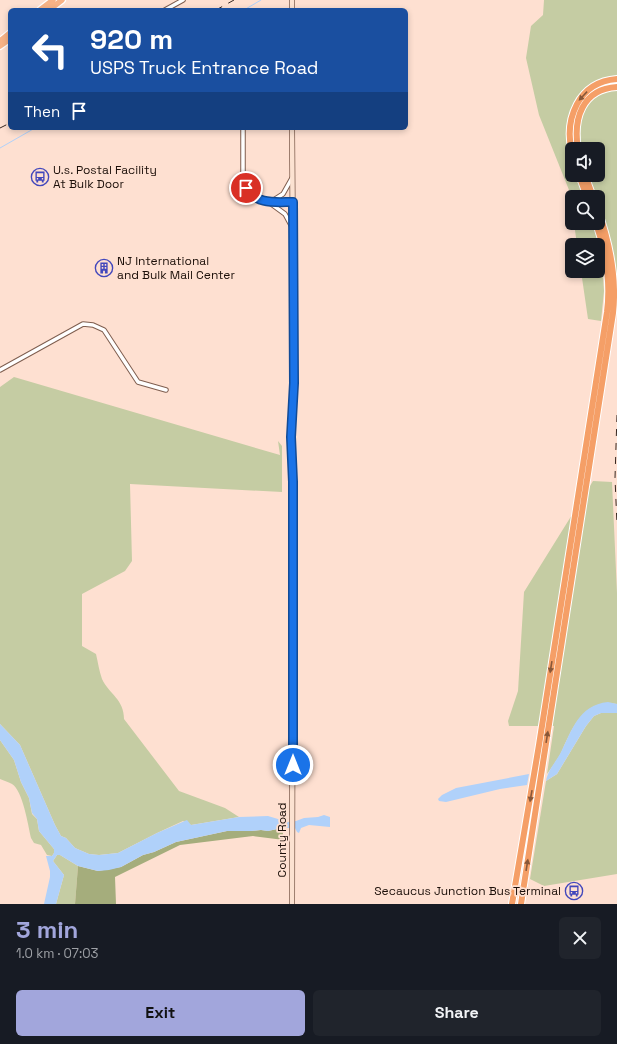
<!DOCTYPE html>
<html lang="en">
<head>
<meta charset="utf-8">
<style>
	body { margin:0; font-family:"Space Grotesk",sans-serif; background:#20242c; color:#f1f3f6; height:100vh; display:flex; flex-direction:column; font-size:15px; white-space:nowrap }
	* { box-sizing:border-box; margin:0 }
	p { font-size:13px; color:#9ea1a6 }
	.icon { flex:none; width:22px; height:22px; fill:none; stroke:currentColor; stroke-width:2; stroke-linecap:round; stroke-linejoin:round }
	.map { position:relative; height:904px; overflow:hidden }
	.side { display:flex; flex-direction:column; background:#171b24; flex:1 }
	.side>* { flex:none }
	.banner { position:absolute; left:8px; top:8px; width:400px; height:122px; border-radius:6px; box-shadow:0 2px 6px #0003; background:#1a4fa0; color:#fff; overflow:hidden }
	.controls { position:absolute; left:565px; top:142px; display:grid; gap:8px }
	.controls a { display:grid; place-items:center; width:40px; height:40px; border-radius:6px; background:#171b24; box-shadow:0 2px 6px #0003; font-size:20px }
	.pin { position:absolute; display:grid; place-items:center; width:34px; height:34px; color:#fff; margin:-17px; border:2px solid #fff; border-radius:50%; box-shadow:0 1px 4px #0007 }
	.me { position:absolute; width:44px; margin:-22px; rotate:0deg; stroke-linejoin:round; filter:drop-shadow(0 0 3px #0008) }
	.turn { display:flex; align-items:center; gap:14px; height:84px; padding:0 16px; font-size:18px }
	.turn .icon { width:52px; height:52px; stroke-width:2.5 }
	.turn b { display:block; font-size:28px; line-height:34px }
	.then { display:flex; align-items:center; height:38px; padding:0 16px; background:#0003; gap:8px; font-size:15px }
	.round { display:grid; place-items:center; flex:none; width:42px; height:42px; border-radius:6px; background:#20242c }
	.headline { display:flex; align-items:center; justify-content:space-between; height:68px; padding:0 16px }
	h1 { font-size:24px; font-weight:800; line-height:30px; color:#a2a6dc }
	.action { display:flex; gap:8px; margin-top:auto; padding:8px 16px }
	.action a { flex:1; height:46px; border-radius:6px; background:#a2a6dc; color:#111; font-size:16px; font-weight:800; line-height:46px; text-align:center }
	.action a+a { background:#20242c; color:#f1f3f6 }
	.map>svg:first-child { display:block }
</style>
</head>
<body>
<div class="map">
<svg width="617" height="904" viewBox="0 0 617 904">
	<rect width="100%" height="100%" fill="#fee0d1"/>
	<path fill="#c5cca3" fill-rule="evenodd" d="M544 0H617V276L603 277 604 291 601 321 588 319 581 271H598V245H577L574 223H598V197H572V211L569 190 539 115 526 58 531 26 543 15ZM572 149H598V175H572Z
		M14 377 280 455 278 441 282 446V492L130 484 132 561 125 571 82 594V646L96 654C98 662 99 671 102 679 109 694 124 699 124 719L179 791 225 808 239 817 191 825 183 821 157 833 118 853 99 855 89 854 75 848 66 838 61 836 55 825 20 745 0 724V387Z
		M593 481 612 482 617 593V704C584 698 572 728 561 753 557 760 552 767 547 774L554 726H509L508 721 518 691 524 592Z
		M601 713H617V874L544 886 530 879 546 781 557 774 586 726 594 716Z
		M0 740 14 760 21 782 29 798 32 814 37 819 39 831 54 849V853L52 856 47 855 41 845 34 843 31 838C28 825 23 791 12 784 9 782 4 781 0 779Z
		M57 855H60L78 866 75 904H56L64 875 53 861Z"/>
	<path fill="#a5ad7c" d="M282 828 284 840 253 836 180 845 115 877 116 904H75L78 866 98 871 121 867 143 855 154 852 176 842 227 831H251L261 830 268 831Z"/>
	<path fill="#b0d1fa" d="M608 702 617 704V713H601L594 716 586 726 557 774 546 781C548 770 555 763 560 754 572 731 578 705 608 702Z
		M0 724 20 745 55 825 61 836 66 838 75 848 89 854 99 855 118 853 157 833 187 820 191 825 239 817 268 816 288 822 296 821 304 818 318 817 324 815 330 817V827L309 825 301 828 299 833 297 832 295 828H282L268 831 261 830 251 831H227L176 842 154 852 143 855 121 867 109 870 98 871 78 866 60 855H57L53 861 64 875 56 904H44L50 877V871L46 856H52L54 853V849L39 831 37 819 32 813 29 798 21 782 14 760 0 740Z
		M529 774 527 785 500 789 446 802 439 801 438 799 442 795 456 788Z"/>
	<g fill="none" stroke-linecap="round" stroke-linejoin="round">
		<path stroke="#b0d1fa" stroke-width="1" d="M244 10 261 0
			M0 148 35 128"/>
		<defs>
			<path id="minor" d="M165 10 183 0
				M243 128V179C247 205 273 203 293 202
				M272 201 283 194 292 178
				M270 203 285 214 292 227
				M0 370 83 324 93 325 104 330 138 382 166 390"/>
			<path id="secondary" d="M292 0V10
				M292 904 293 481 291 437 294 383 292 128"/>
			<path id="trunk" d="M40 10 53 0
				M49 10 62 0
				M0 41 10 33
				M0 46 10 39"/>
			<path id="motorway" d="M578 149C573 119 582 89 617 87
				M572 153C564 119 578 82 617 79
				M579 175 587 197
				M585 175 593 197
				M512 904 539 745 607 312C611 281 606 252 596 223
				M521 904 613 313C617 277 610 244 598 210"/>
		</defs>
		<use href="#minor" stroke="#7f5e4f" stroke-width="5.5"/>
		<use href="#secondary" stroke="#7f5e4f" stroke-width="6"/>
		<use href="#trunk" stroke="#fff" stroke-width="8"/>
		<use href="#motorway" stroke="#fff" stroke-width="8"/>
		<use href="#minor" stroke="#fff" stroke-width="3.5"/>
		<use href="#secondary" stroke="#fce2d1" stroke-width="4.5"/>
		<use href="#trunk" stroke="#f7b286" stroke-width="5.5"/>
		<use href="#motorway" stroke="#f59f67" stroke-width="6"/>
		<path stroke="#362720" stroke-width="1" stroke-dasharray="7 7" stroke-linecap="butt" d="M216 10 234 0
			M0 128 10 123
			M617 415 615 478 617 525"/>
	</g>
	<defs><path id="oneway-solid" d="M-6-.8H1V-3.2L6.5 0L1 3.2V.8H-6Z"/></defs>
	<g fill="#885738">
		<use href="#oneway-solid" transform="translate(583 96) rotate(133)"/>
		<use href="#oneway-solid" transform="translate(551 667) rotate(99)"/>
		<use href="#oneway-solid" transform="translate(547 737) rotate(-81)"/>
		<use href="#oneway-solid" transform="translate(531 796) rotate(100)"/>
		<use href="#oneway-solid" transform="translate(527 865) rotate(-81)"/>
	</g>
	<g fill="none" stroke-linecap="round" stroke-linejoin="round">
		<defs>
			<path id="route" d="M246 188C257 205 275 202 293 202L294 383 291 437 293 482V765"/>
		</defs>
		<use href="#route" stroke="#114b97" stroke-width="10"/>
		<use href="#route" stroke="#1a73e8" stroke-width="7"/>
	</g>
	<defs>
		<symbol id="bus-ring" viewBox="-11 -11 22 22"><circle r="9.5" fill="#fee0d1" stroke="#4247bc" stroke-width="1.5"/><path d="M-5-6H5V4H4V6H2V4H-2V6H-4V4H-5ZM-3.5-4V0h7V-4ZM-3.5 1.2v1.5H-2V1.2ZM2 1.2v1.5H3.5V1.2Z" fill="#4247bc"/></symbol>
		<symbol id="building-ring" viewBox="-11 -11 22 22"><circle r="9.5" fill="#fee0d1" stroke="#4247bc" stroke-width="1.5"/><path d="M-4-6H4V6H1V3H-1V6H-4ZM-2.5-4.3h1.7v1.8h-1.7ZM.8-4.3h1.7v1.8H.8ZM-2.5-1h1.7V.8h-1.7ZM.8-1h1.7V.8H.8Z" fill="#4247bc"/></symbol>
	</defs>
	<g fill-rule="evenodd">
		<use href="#bus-ring" x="30" y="167" width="20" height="20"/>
		<use href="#building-ring" x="94" y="258" width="20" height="20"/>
		<use href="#bus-ring" x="564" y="881" width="20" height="20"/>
	</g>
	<g text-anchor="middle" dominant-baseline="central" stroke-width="3.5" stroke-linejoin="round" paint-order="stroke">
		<g font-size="12" fill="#1c0f09" stroke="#fee0d1" text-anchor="start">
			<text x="53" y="170">U.s. Postal Facility<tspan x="53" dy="14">At Bulk Door</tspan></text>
			<text x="117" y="261">NJ International<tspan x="117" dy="14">and Bulk Mail Center</tspan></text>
			<text x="561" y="891" text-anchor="end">Secaucus Junction Bus Terminal</text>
		</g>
		<g font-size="12" fill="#1c0f09" stroke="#fee0d1">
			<text transform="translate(282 840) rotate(-90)">County Road</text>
		</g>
	</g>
</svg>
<div class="controls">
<a><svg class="icon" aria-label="sound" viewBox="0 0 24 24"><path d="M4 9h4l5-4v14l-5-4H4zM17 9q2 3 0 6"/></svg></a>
<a><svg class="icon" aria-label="search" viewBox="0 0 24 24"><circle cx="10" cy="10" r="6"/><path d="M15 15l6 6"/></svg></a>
<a><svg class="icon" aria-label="layers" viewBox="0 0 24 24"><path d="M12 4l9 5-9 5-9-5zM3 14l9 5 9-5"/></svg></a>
</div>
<div class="pin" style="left:246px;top:188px;background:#d93025"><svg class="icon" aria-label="arrive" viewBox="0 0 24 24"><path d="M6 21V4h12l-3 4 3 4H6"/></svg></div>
<svg class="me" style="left:293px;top:765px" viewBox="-20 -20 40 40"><circle r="17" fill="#1a73e8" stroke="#fff" stroke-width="3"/><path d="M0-11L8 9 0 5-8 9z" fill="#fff"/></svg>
<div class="banner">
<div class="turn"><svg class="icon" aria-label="left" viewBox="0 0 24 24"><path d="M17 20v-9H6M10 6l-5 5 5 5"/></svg><div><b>920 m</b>USPS Truck Entrance Road</div></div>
<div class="then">Then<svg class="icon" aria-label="arrive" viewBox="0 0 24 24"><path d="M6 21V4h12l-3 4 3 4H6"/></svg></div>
</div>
</div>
<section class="side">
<div class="headline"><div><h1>3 min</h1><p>1.0 km · 07:03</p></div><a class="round"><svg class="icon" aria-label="close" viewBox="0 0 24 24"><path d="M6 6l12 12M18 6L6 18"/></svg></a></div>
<div class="action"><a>Exit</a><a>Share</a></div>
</section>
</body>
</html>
